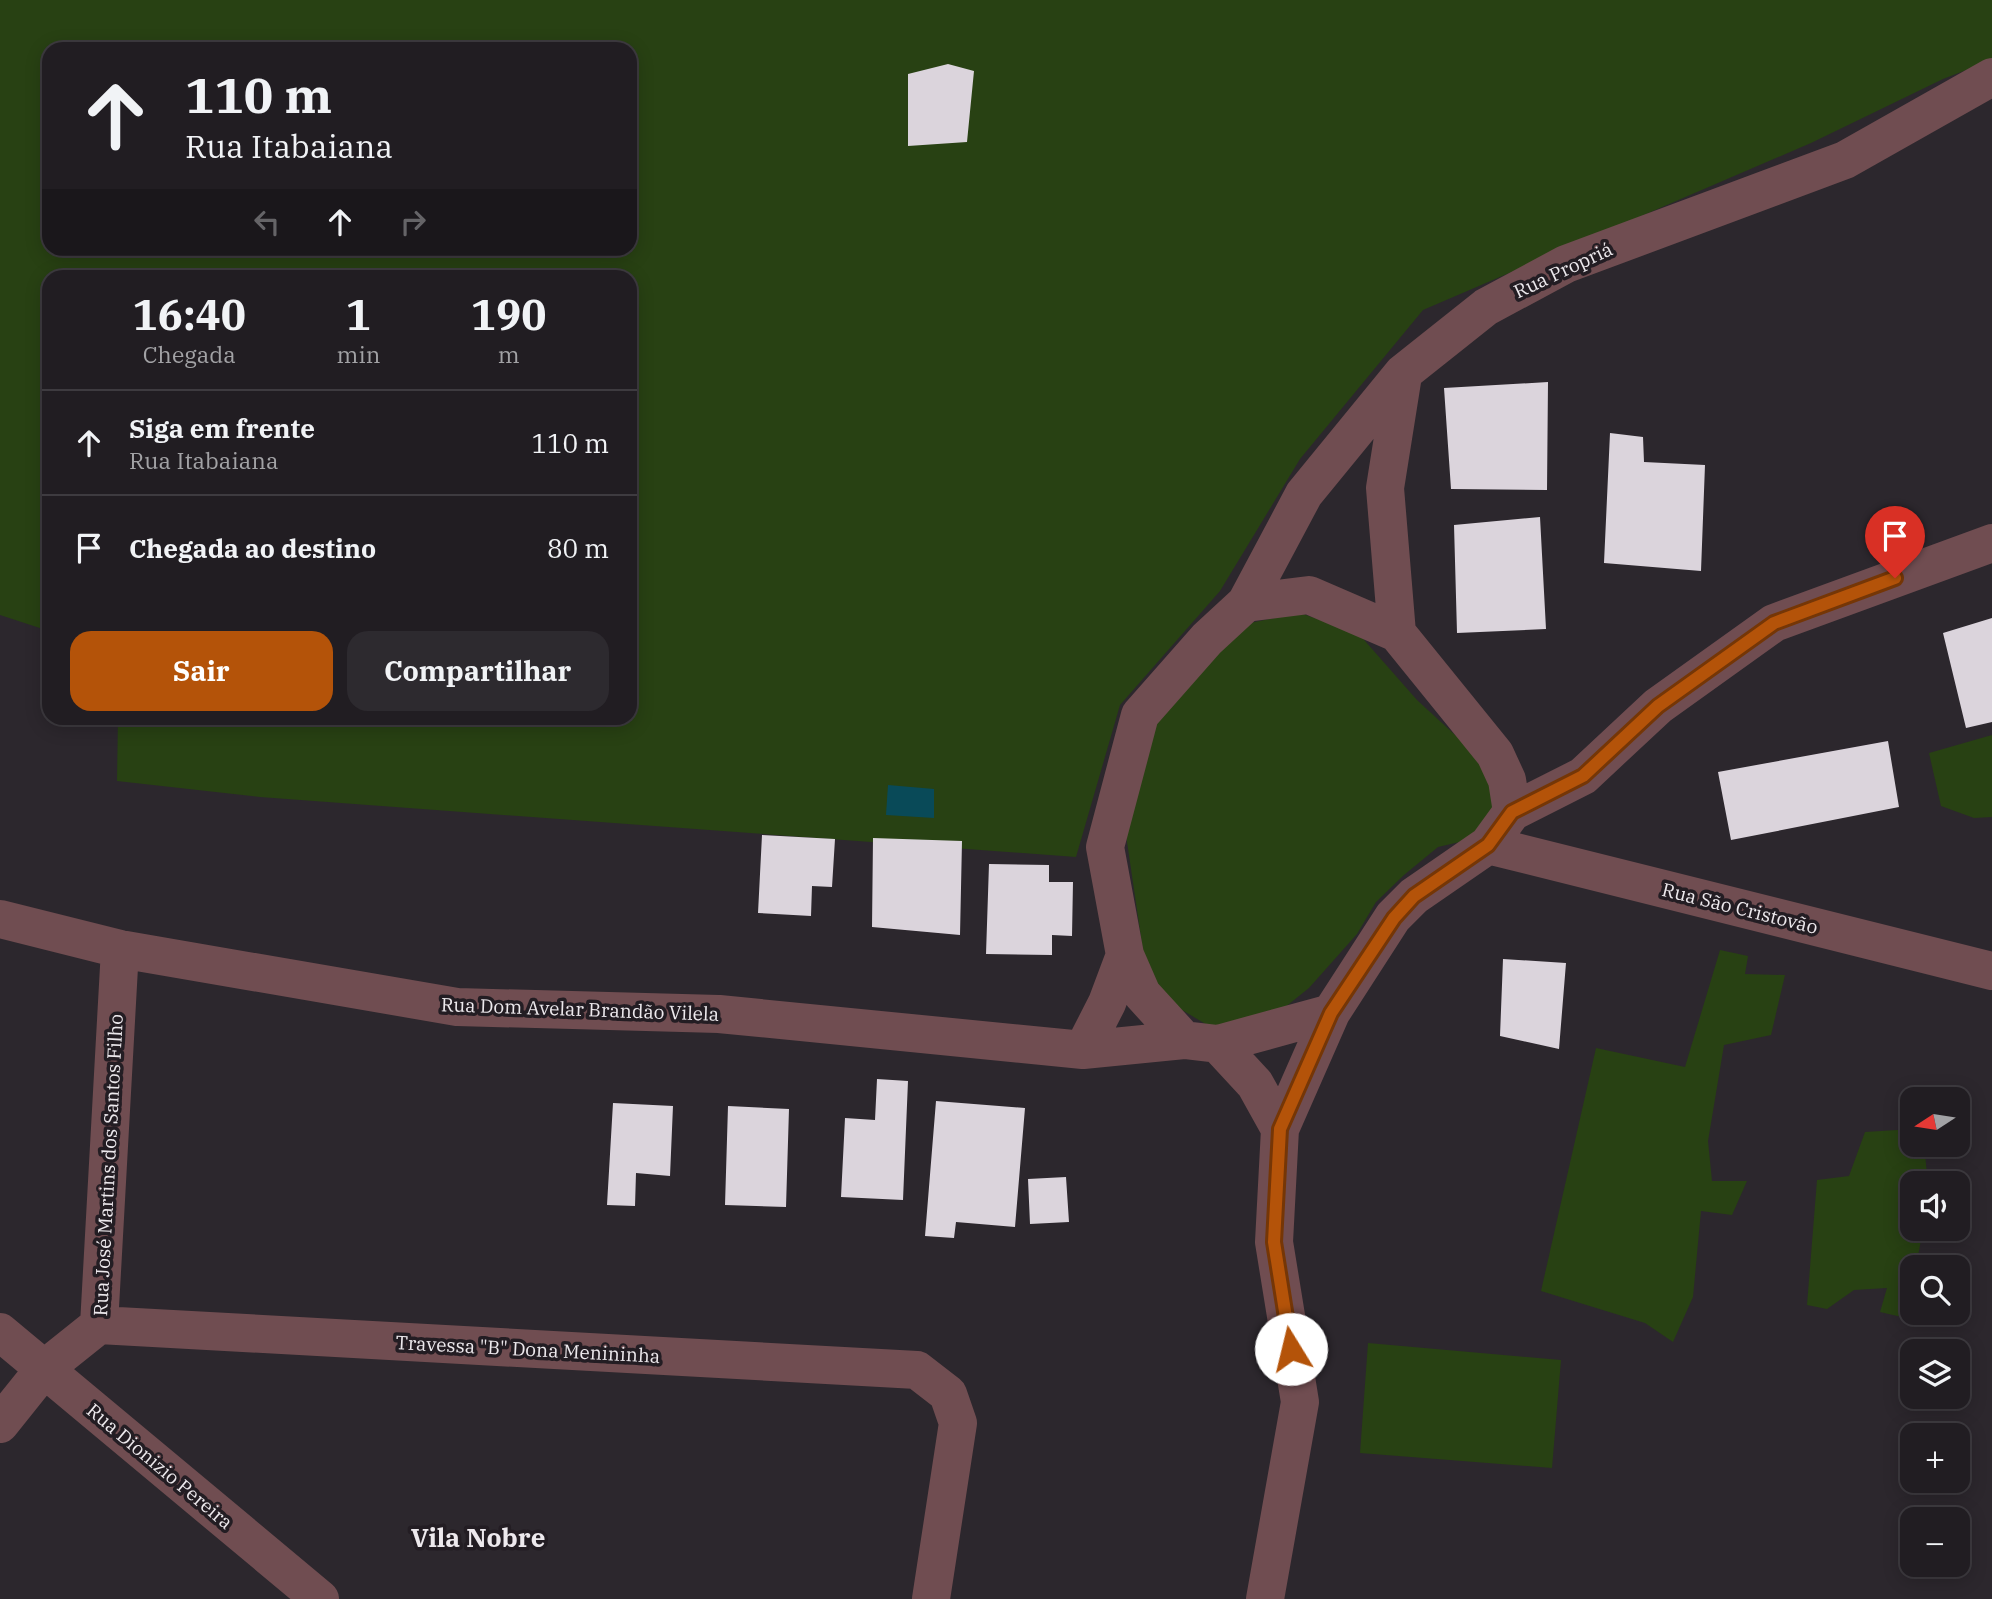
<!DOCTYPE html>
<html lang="pt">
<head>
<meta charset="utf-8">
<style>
	body { margin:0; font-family:"IBM Plex Serif",serif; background:#2d2a2f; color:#f1f3f6; height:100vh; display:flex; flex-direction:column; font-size:26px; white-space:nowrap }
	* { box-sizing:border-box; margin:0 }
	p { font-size:23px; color:#a2a2a5 }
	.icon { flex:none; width:38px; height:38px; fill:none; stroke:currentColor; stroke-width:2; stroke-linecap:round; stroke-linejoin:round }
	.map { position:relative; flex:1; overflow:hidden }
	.details { position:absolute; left:42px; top:270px; width:595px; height:455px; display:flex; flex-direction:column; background:#211d22; border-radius:21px; box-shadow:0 4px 18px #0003,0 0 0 2px #3e3b40 }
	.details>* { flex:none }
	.guide { position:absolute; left:42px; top:42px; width:595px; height:214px; border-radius:21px; box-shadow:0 4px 18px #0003,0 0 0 2px #3e3b40; background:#211d22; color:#f1f3f6; overflow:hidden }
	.needle { width:46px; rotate:258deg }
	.controls { position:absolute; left:1900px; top:1087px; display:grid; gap:14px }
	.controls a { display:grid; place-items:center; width:70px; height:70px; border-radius:14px; background:#211d22; box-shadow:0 4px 18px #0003,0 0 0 2px #3e3b40; font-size:35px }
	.pin { position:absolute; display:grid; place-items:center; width:60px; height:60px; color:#fff; margin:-72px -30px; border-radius:50% 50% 50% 0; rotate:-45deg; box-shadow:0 0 7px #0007 }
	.pin .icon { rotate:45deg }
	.me { position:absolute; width:77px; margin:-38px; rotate:351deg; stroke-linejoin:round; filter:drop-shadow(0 0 5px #0008) }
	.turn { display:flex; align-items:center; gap:24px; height:147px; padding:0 28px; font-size:32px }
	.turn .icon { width:91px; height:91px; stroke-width:2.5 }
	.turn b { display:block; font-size:49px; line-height:60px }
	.lanes { display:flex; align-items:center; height:66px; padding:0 28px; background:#0003; justify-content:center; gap:35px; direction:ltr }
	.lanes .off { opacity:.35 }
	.eta { display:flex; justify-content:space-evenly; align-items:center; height:119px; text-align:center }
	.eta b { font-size:42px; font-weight:700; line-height:49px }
	.action { display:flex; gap:14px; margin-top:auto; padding:14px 28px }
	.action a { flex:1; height:80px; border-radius:21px; background:#b45309; color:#fff; font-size:28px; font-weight:700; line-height:80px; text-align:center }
	.action a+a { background:#2d2a2f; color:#f1f3f6 }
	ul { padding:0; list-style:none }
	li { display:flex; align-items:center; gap:21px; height:105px; padding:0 28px; border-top:2px solid #3e3b40 }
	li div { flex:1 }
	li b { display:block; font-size:26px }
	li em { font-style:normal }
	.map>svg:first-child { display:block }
</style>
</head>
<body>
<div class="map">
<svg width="1992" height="1599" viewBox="0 0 1992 1599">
	<rect width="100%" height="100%" fill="#2c272d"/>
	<path fill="#284113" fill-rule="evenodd" d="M0 0H1992V60L1943 79 1811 143 1423 310 1300 459 1220 591 1120 705 1076 857 260 797 117 781 118 718H630V276H49V631L0 615ZM49 49H630V248H49Z
		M1300 613 1358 633 1417 700 1466 745 1488 771 1494 806 1481 837 1438 847 1404 875 1376 902 1357 934 1309 988 1264 1024 1214 1029 1177 1007 1146 971 1126 835 1146 728 1240 625Z
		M1992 735V817L1974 818 1941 806 1929 753Z
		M1720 950 1748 956 1745 974 1785 975 1771 1035 1724 1045 1708 1141 1712 1181H1747L1732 1215 1701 1211 1693 1297 1673 1342 1645 1323 1541 1291 1596 1048 1685 1067Z
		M1913 1129V1144L1924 1145 1928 1183H1913V1228L1923 1229 1916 1267H1913V1282L1906 1318 1880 1312 1887 1288 1854 1290 1827 1309 1807 1305 1817 1180 1849 1176 1865 1132Z
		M1368 1343 1561 1360 1552 1468 1360 1453Z"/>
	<path fill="#094a58" d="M888 785 934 789V818L886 815Z"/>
	<path fill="#dbd4dc" d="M948 64 974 71 967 142 908 146V74Z
		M1548 382 1547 490 1451 489 1444 388Z
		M1610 433 1643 437 1644 462 1705 465 1701 571 1604 563Z
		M1540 517 1546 629 1457 633 1454 525Z
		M1992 618V722L1966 728 1943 633Z
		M1888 741 1899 807 1731 840 1718 772Z
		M762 835 835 839 832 887 812 886 811 916 758 913Z
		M873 838 962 841 960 935 872 927Z
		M989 864 1049 865V882H1073L1072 936 1052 935V955L986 954Z
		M1503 959 1566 963 1559 1049 1500 1036Z
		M877 1079 908 1081 903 1200 841 1197 845 1118 875 1120Z
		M936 1101 1025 1108 1015 1227 956 1222 954 1238 925 1236Z
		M613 1103 673 1106 670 1176 636 1173 635 1206 607 1205Z
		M728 1106 789 1109 786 1207 725 1205Z
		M1066 1177 1069 1222 1030 1224 1028 1179Z"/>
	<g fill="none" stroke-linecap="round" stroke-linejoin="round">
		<path stroke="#704d51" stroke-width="38" d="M1246 603 1304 494 1403 373 1486 307 1566 264 1845 160 1992 77
			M1397 633 1385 488 1403 375
			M1512 812 1583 776 1658 706 1774 623 1992 543
			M1488 845 1992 971
			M0 919 120 949 457 1007 719 1014 1083 1050 1184 1040
			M1218 1044 1255 1084 1280 1129
			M1083 1050 1107 1003 1125 955
			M99 1325 917 1370 948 1394 958 1423 931 1599
			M0 1332 320 1599
			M0 1424 44 1369 99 1325 120 949
			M1265 1599 1300 1402 1274 1242 1280 1129 1331 1013 1393 917 1414 896 1488 845 1512 812 1507 780 1495 754 1397 633 1309 595 1246 603 1207 639 1140 715 1105 847 1125 955 1142 994 1184 1040 1218 1044 1331 1013"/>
	</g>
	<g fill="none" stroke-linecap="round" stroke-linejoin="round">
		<defs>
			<path id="route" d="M1291 1349 1274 1242 1280 1129 1331 1013 1394 918 1414 896 1488 845 1512 812 1583 776 1658 706 1774 623 1895 578"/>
		</defs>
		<use href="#route" stroke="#753606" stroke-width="18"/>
		<use href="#route" stroke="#b45309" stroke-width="12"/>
	</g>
	<g text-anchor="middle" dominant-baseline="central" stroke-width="7" stroke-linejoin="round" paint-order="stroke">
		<g font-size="19" fill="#ede9ed" stroke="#231d23">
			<text transform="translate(1563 270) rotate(-25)">Rua Propriá</text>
			<text transform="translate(1740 908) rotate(14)">Rua São Cristovão</text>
			<text transform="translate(580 1009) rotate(2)">Rua Dom Avelar Brandão Vilela</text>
			<text transform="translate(108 1165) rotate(-87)">Rua José Martins dos Santos Filho</text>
			<text transform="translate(528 1349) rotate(3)">Travessa "B" Dona Menininha</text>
			<text transform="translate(160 1466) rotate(40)">Rua Dionizio Pereira</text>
		</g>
		<g font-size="26" font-weight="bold" fill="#ede9ed" stroke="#231d23">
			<text x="478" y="1537">Vila Nobre</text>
		</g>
	</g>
</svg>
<div class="controls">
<a><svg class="needle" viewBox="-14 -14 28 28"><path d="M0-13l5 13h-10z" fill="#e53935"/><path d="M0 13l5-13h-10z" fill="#a2a2a5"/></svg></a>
<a><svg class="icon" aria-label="sound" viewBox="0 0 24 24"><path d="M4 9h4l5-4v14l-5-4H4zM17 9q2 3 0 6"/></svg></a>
<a><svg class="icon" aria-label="search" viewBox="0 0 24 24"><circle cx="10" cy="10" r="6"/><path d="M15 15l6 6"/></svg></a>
<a><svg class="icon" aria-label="layers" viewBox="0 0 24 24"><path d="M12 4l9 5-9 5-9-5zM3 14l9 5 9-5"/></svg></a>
<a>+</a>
<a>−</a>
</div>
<div class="pin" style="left:1895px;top:578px;background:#d93025"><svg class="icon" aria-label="arrive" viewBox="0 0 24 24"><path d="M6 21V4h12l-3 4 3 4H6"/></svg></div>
<svg class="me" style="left:1291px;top:1349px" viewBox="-20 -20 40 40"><circle r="19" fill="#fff"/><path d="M0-13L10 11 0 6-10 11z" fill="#b45309"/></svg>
<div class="guide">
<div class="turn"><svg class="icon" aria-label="ahead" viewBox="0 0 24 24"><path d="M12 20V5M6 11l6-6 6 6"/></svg><div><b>110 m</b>Rua Itabaiana</div></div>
<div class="lanes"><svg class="icon off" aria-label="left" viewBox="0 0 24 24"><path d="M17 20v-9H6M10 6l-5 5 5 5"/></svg><svg class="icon" aria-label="ahead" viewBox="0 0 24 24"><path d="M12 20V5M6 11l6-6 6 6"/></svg><svg class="icon off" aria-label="right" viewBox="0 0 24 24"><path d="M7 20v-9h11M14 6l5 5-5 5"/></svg></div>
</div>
<section class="details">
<div class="eta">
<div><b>16:40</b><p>Chegada</p></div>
<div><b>1</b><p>min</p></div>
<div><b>190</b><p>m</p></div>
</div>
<ul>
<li><svg class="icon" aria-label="ahead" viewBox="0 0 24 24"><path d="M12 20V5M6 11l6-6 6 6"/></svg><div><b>Siga em frente</b><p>Rua Itabaiana</p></div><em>110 m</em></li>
<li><svg class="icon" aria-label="arrive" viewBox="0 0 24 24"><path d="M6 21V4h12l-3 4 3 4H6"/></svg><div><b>Chegada ao destino</b></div><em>80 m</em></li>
</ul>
<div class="action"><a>Sair</a><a>Compartilhar</a></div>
</section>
</div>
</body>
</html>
